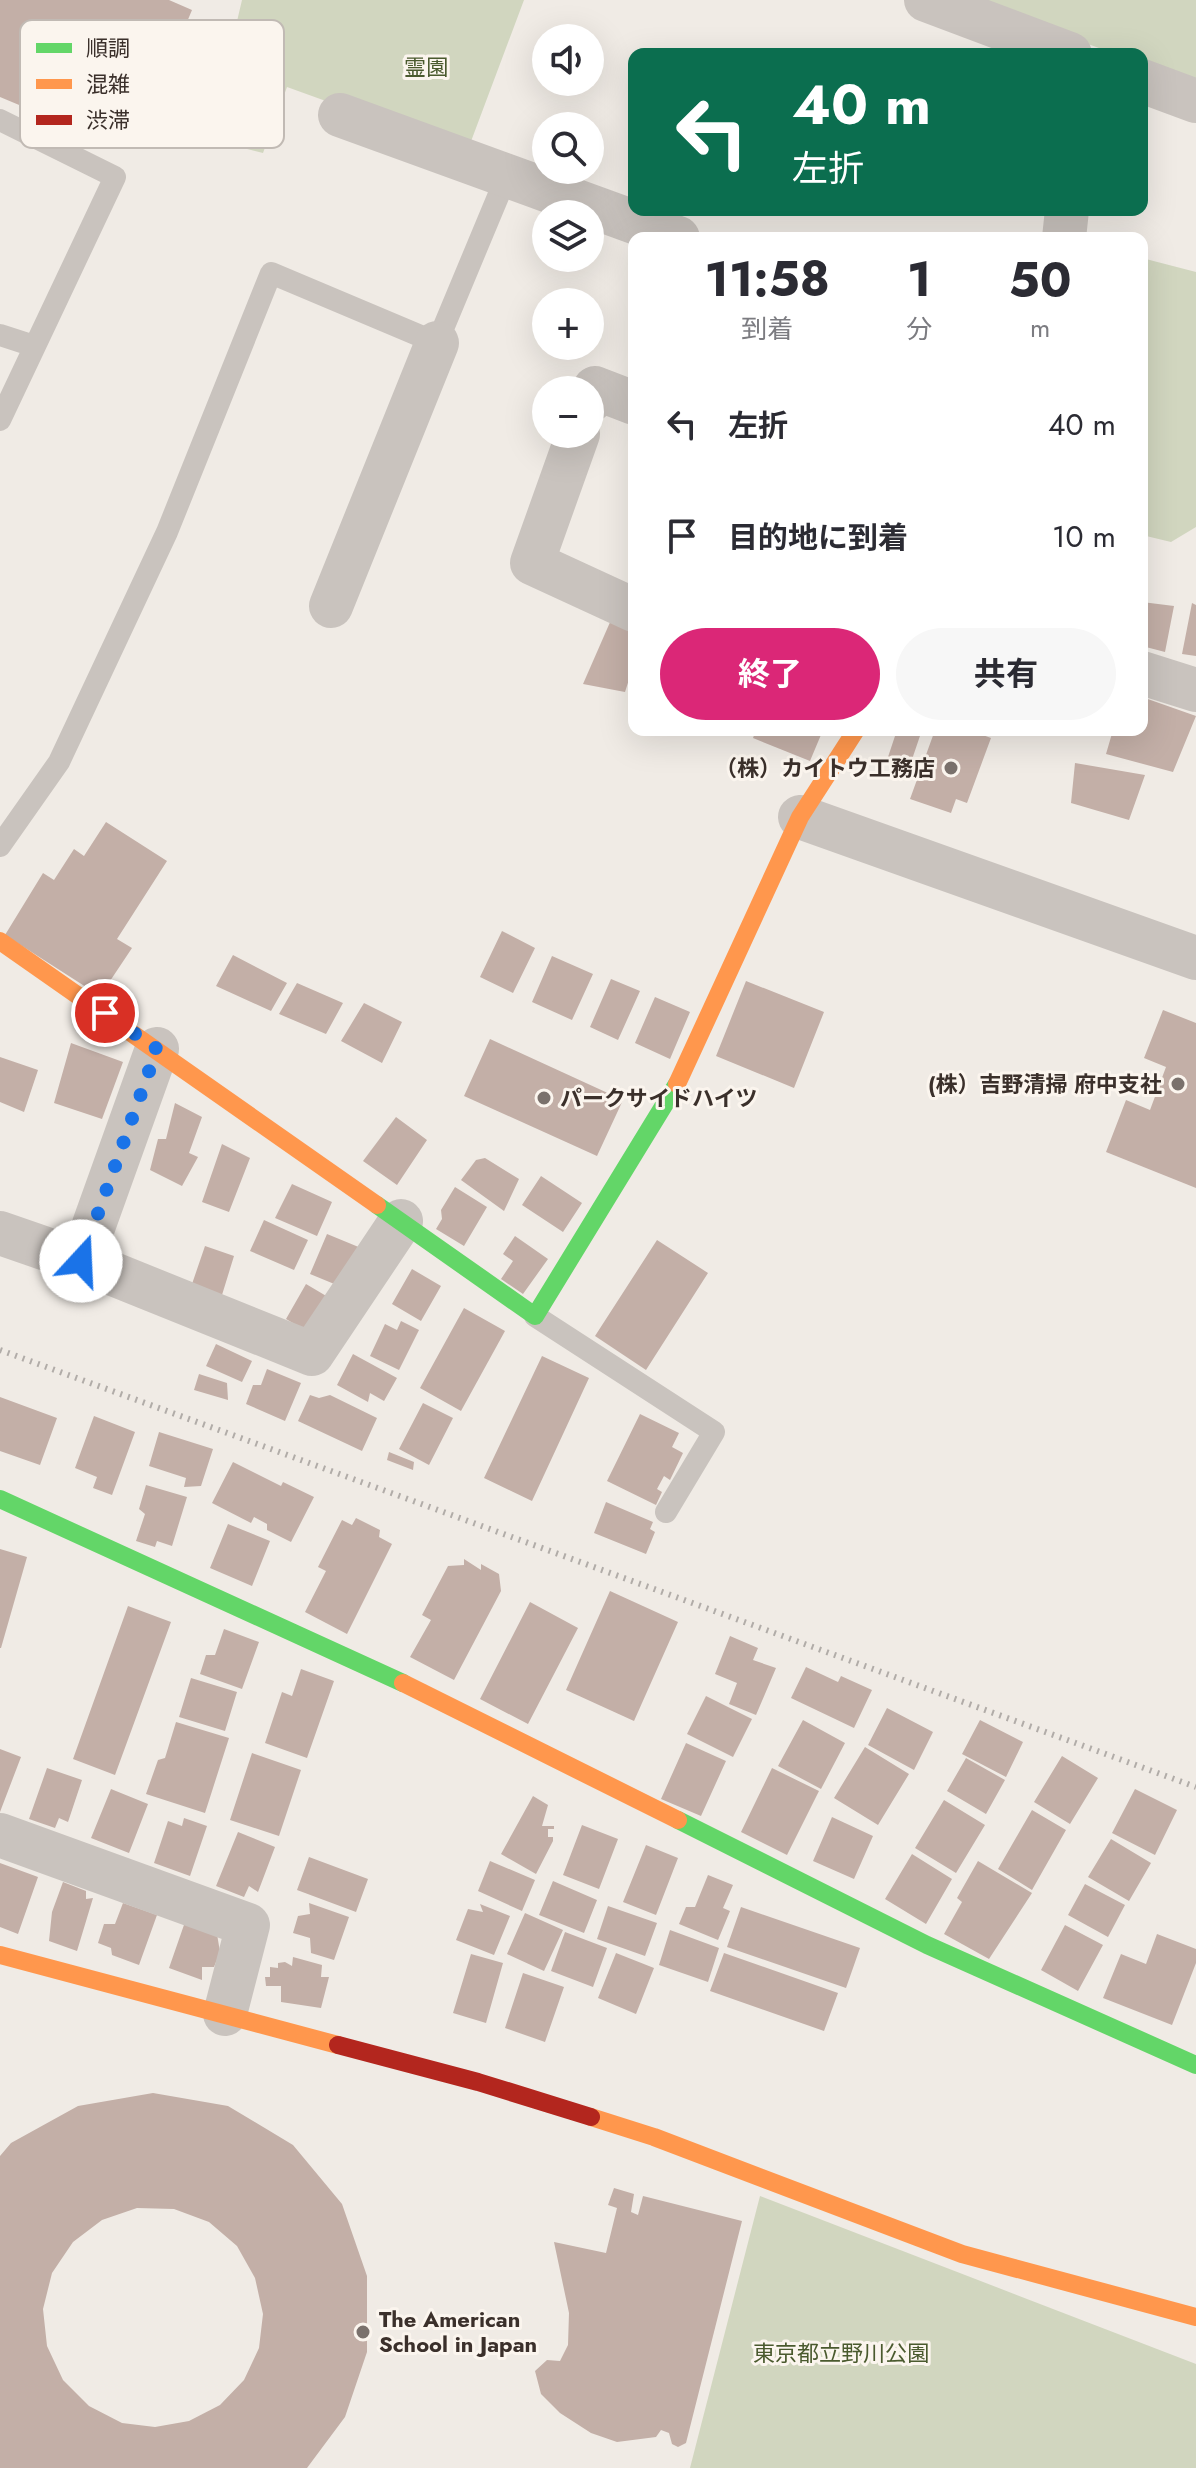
<!DOCTYPE html>
<html lang="ja">
<head>
<meta charset="utf-8">
<style>
	body { margin:0; font-family:Jost,"Noto Sans JP",sans-serif; background:#f7f7f7; color:#2b2b33; height:100vh; display:flex; flex-direction:column; font-size:30px; white-space:nowrap }
	* { box-sizing:border-box; margin:0 }
	p { font-size:26px; color:#7c7c81 }
	.icon { flex:none; width:44px; height:44px; fill:none; stroke:currentColor; stroke-width:2; stroke-linecap:round; stroke-linejoin:round }
	.map { position:relative; flex:1; overflow:hidden }
	.drawer { position:absolute; left:628px; top:232px; width:520px; height:504px; display:flex; flex-direction:column; background:#fff; border-radius:16px; box-shadow:0 8px 32px #0002 }
	.drawer>* { flex:none }
	.banner { position:absolute; left:628px; top:48px; width:520px; height:168px; border-radius:16px; box-shadow:0 8px 32px #0002; background:#0b6e4f; color:#fff; overflow:hidden }
	.controls { position:absolute; left:532px; top:24px; display:grid; gap:16px }
	.controls a { display:grid; place-items:center; width:72px; height:72px; border-radius:50%; background:#fff; box-shadow:0 8px 32px #0002; font-size:40px }
	.pin { position:absolute; display:grid; place-items:center; width:68px; height:68px; color:#fff; margin:-34px; border:4px solid #fff; border-radius:50%; box-shadow:0 2px 8px #0007 }
	.me { position:absolute; width:88px; margin:-44px; rotate:20deg; stroke-linejoin:round; filter:drop-shadow(0 0 6px #0008) }
	.turn { display:flex; align-items:center; gap:28px; height:168px; padding:0 32px; font-size:36px }
	.turn .icon { width:104px; height:104px; stroke-width:2.5 }
	.turn b { display:block; font-size:56px; line-height:68px }
	.eta { display:flex; justify-content:space-evenly; align-items:center; height:136px; text-align:center }
	.eta b { font-size:48px; font-weight:700; line-height:56px }
	.primary-button { display:flex; gap:16px; margin-top:auto; padding:16px 32px }
	.primary-button a { flex:1; height:92px; border-radius:48px; background:#db2777; color:#fff; font-size:32px; font-weight:700; line-height:92px; text-align:center }
	.primary-button a+a { background:#f7f7f7; color:#2b2b33 }
	ul { padding:0; list-style:none }
	li { display:flex; align-items:center; gap:24px; height:112px; padding:0 32px }
	li div { flex:1 }
	li b { display:block; font-size:30px }
	li em { font-style:normal }
	.map>svg:first-child { display:block }
</style>
</head>
<body>
<div class="map">
<svg width="1196" height="2468" viewBox="0 0 1196 2468">
	<rect width="100%" height="100%" fill="#f0ebe5"/>
	<path fill="#d1d6bf" d="M242 0H524L467 152 287 87 263 153 180 132 202 63 226 68Z
		M970 0H1196V84L1142 64V54H1115Z
		M1142 258 1196 272V527L1171 542 1142 535Z
		M760 2196 1196 2364V2468H690Z"/>
	<path fill="#c3afa7" fill-rule="evenodd" d="M0 0H169L192 10 161 84 136 73 124 105 106 98 91 135 0 97Z
		M1142 602 1174 606 1165 652 1142 646Z
		M1192 603 1196 605V656L1182 654Z
		M611 620 634 631V664L625 692 583 684Z
		M1142 697 1196 716 1173 772 1106 754 1113 730H1142Z
		M756 730H823L810 761 753 738Z
		M897 730H922L905 780 890 774 895 759 888 757Z
		M935 730H969L991 738 967 803 956 799 951 813 910 799Z
		M1075 763 1145 775 1129 820 1071 803Z
		M106 822 167 861 117 939 132 948 100 996 5 935 43 873 54 880 74 849 84 856Z
		M502 931 535 948 513 993 480 977Z
		M233 955 287 983 271 1011 216 986Z
		M552 956 593 974 572 1020 532 1002Z
		M611 979 640 991 618 1040 590 1027Z
		M746 981 824 1012 794 1088 716 1056Z
		M297 983 343 1003 326 1034 279 1014Z
		M655 997 690 1012 670 1059 635 1043Z
		M364 1003 402 1022 382 1063 341 1041Z
		M1163 1010 1196 1023V1188L1106 1152 1126 1100 1150 1110 1166 1067 1144 1058Z
		M490 1039 623 1100 597 1156 464 1096Z
		M71 1043 123 1062 102 1119 54 1103Z
		M0 1057 38 1070 24 1112 0 1102Z
		M175 1103 202 1117 189 1153 198 1157 182 1186 150 1170 158 1139H166Z
		M396 1117 427 1140 397 1185 363 1161Z
		M222 1144 250 1158 229 1212 202 1202Z
		M485 1158 519 1179 504 1211 461 1180 476 1160Z
		M541 1176 582 1203 563 1232 522 1205Z
		M292 1184 332 1202 317 1236 275 1218Z
		M455 1187 487 1207 464 1246 436 1229 442 1219 441 1210Z
		M264 1220 308 1240 294 1270 250 1251Z
		M327 1234 361 1248 344 1288 310 1274Z
		M515 1236 548 1259 523 1294 501 1279 513 1261 503 1254Z
		M657 1240 708 1273 646 1370 595 1336Z
		M205 1246 234 1256 222 1295 192 1284Z
		M412 1269 441 1286 421 1321 392 1304Z
		M306 1284 333 1300 313 1335 286 1319Z
		M464 1308 505 1331 461 1411 420 1388Z
		M401 1321 419 1330 399 1370 370 1356 385 1324 397 1330Z
		M216 1344 252 1361 242 1382 206 1366Z
		M353 1354 397 1378 384 1401 370 1393 368 1402 337 1385Z
		M542 1356 589 1378 532 1501 484 1478Z
		M267 1369 301 1383 285 1421 246 1404 253 1385H261Z
		M199 1374 227 1383 228 1400 194 1390Z
		M310 1395 319 1398 330 1395 377 1418 362 1451 298 1421Z
		M0 1397 57 1418 40 1465 0 1451Z
		M423 1403 453 1418 429 1465 399 1449Z
		M640 1414 679 1433 672 1447 683 1453 670 1480 664 1476 657 1489 662 1492 656 1505 607 1481Z
		M94 1416 135 1432 112 1495 93 1488 97 1477 75 1468Z
		M159 1432 213 1449 201 1486 184 1487 186 1478 149 1466Z
		M389 1452 414 1462 413 1470 387 1460Z
		M233 1462 281 1486 283 1482 314 1497 291 1542 267 1530V1524L254 1517 251 1523 212 1503Z
		M146 1485 187 1497 172 1546 157 1541 155 1547 136 1541 145 1514 139 1509Z
		M606 1502 653 1522 650 1529 655 1532 646 1554 594 1533Z
		M356 1518 380 1530 379 1537 392 1544 347 1634 305 1612 326 1571 318 1567 342 1520 352 1525Z
		M228 1524 270 1541 252 1586 210 1568Z
		M0 1549 27 1557 1 1648H0Z
		M464 1559 481 1570V1564L499 1574 501 1591 454 1680 410 1657 431 1620 422 1615 448 1566 464 1565Z
		M610 1591 678 1622 634 1721 566 1690Z
		M530 1602 578 1628 528 1724 480 1699Z
		M128 1606 171 1622 115 1775 73 1759Z
		M224 1629 259 1642 242 1689 200 1674 206 1655H215Z
		M730 1636 758 1648 753 1660 776 1668 756 1715 729 1704 737 1683 715 1674Z
		M806 1667 838 1682 841 1676 872 1690 854 1728 791 1698Z
		M301 1669 334 1681 307 1758 265 1743 282 1692 292 1696Z
		M191 1678 237 1692 225 1731 179 1717Z
		M706 1696 752 1719 733 1757 687 1734Z
		M887 1708 933 1732 914 1770 868 1745Z
		M803 1720 845 1743 821 1789 778 1766Z
		M980 1720 1023 1742 1006 1777 962 1754Z
		M176 1722 229 1738 205 1813 146 1794 158 1760 165 1758Z
		M686 1743 726 1761 701 1816 661 1799Z
		M865 1747 909 1774 878 1825 834 1798Z
		M0 1749 21 1757 0 1812Z
		M252 1753 301 1770 279 1836 230 1820Z
		M1062 1756 1098 1778 1070 1824 1034 1802Z
		M966 1758 1005 1780 986 1814 947 1791Z
		M47 1768 82 1780 68 1822 59 1818 55 1828 29 1819Z
		M772 1768 819 1791 787 1855 741 1832Z
		M111 1789 148 1804 129 1853 91 1838Z
		M1135 1789 1177 1810 1155 1855 1112 1833Z
		M533 1796 548 1805 542 1826H554V1829H548V1837H553V1841L536 1874 501 1854Z
		M944 1800 985 1825 956 1873 915 1848Z
		M1032 1810 1066 1830 1032 1890 998 1869Z
		M832 1817 873 1836 854 1879 813 1861Z
		M184 1818 207 1826 190 1876 154 1863 168 1821 182 1826Z
		M582 1825 618 1839 599 1889 563 1875Z
		M238 1832 275 1847 258 1892 249 1886 244 1897 216 1886Z
		M1111 1839 1151 1863 1129 1901 1088 1877Z
		M646 1845 678 1858 656 1915 623 1902Z
		M912 1854 952 1879 926 1924 885 1899Z
		M309 1857 368 1879 356 1912 297 1890Z
		M490 1861 535 1880 522 1911 478 1891Z
		M978 1861 1032 1893 989 1959 944 1934 962 1902 957 1898Z
		M0 1863 38 1877 18 1934 0 1927Z
		M708 1875 733 1885 723 1908 730 1911 718 1940 679 1924 686 1907H695Z
		M553 1881 597 1900 584 1933 539 1915Z
		M63 1882 86 1891V1899L93 1898 77 1951 49 1941 52 1912Z
		M1085 1884 1125 1905 1108 1937 1068 1915Z
		M123 1903 157 1915 139 1965 112 1955 111 1948 98 1943 104 1924H115Z
		M309 1903 349 1917 334 1960 311 1953 310 1938 293 1933 298 1916 310 1914Z
		M480 1904 510 1916 494 1955 456 1940 468 1909 483 1912Z
		M608 1906 657 1923 645 1956 597 1939Z
		M741 1907 860 1948 846 1988 727 1947Z
		M525 1913 563 1930 544 1971 507 1954Z
		M185 1922 217 1934 220 1952 214 1967H202V1980L169 1968Z
		M1065 1925 1103 1945 1078 1991 1041 1970Z
		M670 1930 719 1948 708 1982 659 1965Z
		M565 1932 607 1948 593 1987 551 1971Z
		M1157 1934 1196 1949V1963L1172 2025 1103 1998 1121 1954 1146 1964Z
		M616 1953 654 1968 636 2014 598 1998Z
		M724 1953 838 1993 824 2031 710 1991Z
		M471 1954 503 1963 486 2023 453 2013Z
		M293 1957 322 1965 321 1977H329L321 2008 281 2002V1986H266L265 1977H270V1967L278 1968V1963L285 1962 292 1966Z
		M523 1973 564 1987 545 2042 505 2028Z
		M153 2093 228 2106 293 2145 342 2204 367 2276V2352L345 2417 307 2468H0V2156L11 2143 78 2106ZM137 2208 174 2209 209 2222 237 2246 255 2278 263 2314 259 2348 244 2380 220 2405 189 2421 155 2427 122 2423 89 2406 63 2380 47 2346 43 2309 52 2273 73 2242 102 2220Z
		M614 2188 634 2194 631 2212 638 2215 643 2196 742 2221 686 2443 678 2447 672 2444 669 2433 661 2430 656 2437 617 2442 591 2433 560 2413 541 2394 535 2371 547 2360 560 2361 568 2345 569 2313 554 2242 606 2253 617 2208 608 2205Z"/>
	<g fill="none" stroke-linecap="round" stroke-linejoin="round">
		<path stroke="#c9c3be" stroke-width="22" d="M0 120 115 177 0 420
			M0 335 34 346
			M0 846 59 762 167 532 271 273 437 343 507 175
			M535 1316 714 1432 666 1512"/>
		<path stroke="#c9c3be" stroke-width="44" d="M926 0 1070 54
			M1142 81 1196 101
			M340 115 678 238
			M1064 238 1067 210
			M590 401 595 388 634 403
			M578 434 532 563 634 610
			M331 606 437 343
			M1142 673 1196 690
			M800 817 1196 958
			M0 1233 81 1261 312 1354 401 1221
			M81 1261 157 1049
			M0 1835 248 1925 225 2014"/>
		<path stroke="#63d668" stroke-width="18" d="M377 1205 535 1316 677 1084
			M0 1499 403 1683
			M678 1820 927 1945 1196 2065"/>
		<path stroke="#ff974d" stroke-width="18" d="M0 941 377 1205
			M677 1084 800 817 856 730
			M403 1683 678 1820
			M0 1955 338 2045
			M591 2117 654 2137 962 2254 1196 2317"/>
		<path stroke="#b3261e" stroke-width="18" d="M338 2045 478 2082 591 2117"/>
		<path stroke="#b1aca8" stroke-width="6" stroke-dasharray="2 6" stroke-linecap="butt" d="M0 1350 1196 1787"/>
	</g>
	<g fill="none" stroke-linecap="round" stroke-linejoin="round">
		<path stroke="#1a73e8" stroke-width="14" stroke-dasharray="0 25.2" d="M81 1261 157 1049 105 1013"/>
	</g>
	<g fill="#7a716c" stroke="#fbf5ee" stroke-width="3">
		<circle cx="951" cy="768" r="8"/>
		<circle cx="1178" cy="1084" r="8"/>
		<circle cx="544" cy="1098" r="8"/>
		<circle cx="363" cy="2332" r="8"/>
	</g>
	<g text-anchor="middle" dominant-baseline="central" stroke-width="6" stroke-linejoin="round" paint-order="stroke">
		<g font-size="22" fill="#4a5a2e" stroke="#fbf5ee">
			<text x="426" y="67">霊園</text>
			<text x="841" y="2353">東京都立野川公園</text>
		</g>
		<g font-size="22" font-weight="bold" fill="#3b302b" stroke="#fbf5ee" text-anchor="end">
			<text x="935" y="768">（株）カイトウ工務店</text>
			<text x="1162" y="1084">(株）吉野清掃 府中支社</text>
			<text x="560" y="1098" text-anchor="start">パークサイドハイツ</text>
			<text x="379" y="2319" text-anchor="start">The American<tspan x="379" dy="25">School in Japan</tspan></text>
		</g>
	</g>
	<rect x="20" y="20" width="264" height="128" rx="12" fill="#fbf5ee" stroke="#c1bab4" stroke-width="2"/>
	<rect x="36" y="43" width="36" height="10" fill="#63d668"/>
	<rect x="36" y="79" width="36" height="10" fill="#ff974d"/>
	<rect x="36" y="115" width="36" height="10" fill="#b3261e"/>
	<g font-size="22" fill="#3b302b">
		<text x="86" y="56">順調</text>
		<text x="86" y="92">混雑</text>
		<text x="86" y="128">渋滞</text>
	</g>
</svg>
<div class="controls">
<a><svg class="icon" aria-label="sound" viewBox="0 0 24 24"><path d="M4 9h4l5-4v14l-5-4H4zM17 9q2 3 0 6"/></svg></a>
<a><svg class="icon" aria-label="search" viewBox="0 0 24 24"><circle cx="10" cy="10" r="6"/><path d="M15 15l6 6"/></svg></a>
<a><svg class="icon" aria-label="layers" viewBox="0 0 24 24"><path d="M12 4l9 5-9 5-9-5zM3 14l9 5 9-5"/></svg></a>
<a>+</a>
<a>−</a>
</div>
<div class="pin" style="left:105px;top:1013px;background:#d93025"><svg class="icon" aria-label="arrive" viewBox="0 0 24 24"><path d="M6 21V4h12l-3 4 3 4H6"/></svg></div>
<svg class="me" style="left:81px;top:1261px" viewBox="-20 -20 40 40"><circle r="19" fill="#fff"/><path d="M0-13L10 11 0 6-10 11z" fill="#1a73e8"/></svg>
<div class="banner">
<div class="turn"><svg class="icon" aria-label="left" viewBox="0 0 24 24"><path d="M17 20v-9H6M10 6l-5 5 5 5"/></svg><div><b>40 m</b>左折</div></div>
</div>
<section class="drawer">
<div class="eta">
<div><b>11:58</b><p>到着</p></div>
<div><b>1</b><p>分</p></div>
<div><b>50</b><p>m</p></div>
</div>
<ul>
<li><svg class="icon" aria-label="left" viewBox="0 0 24 24"><path d="M17 20v-9H6M10 6l-5 5 5 5"/></svg><div><b>左折</b></div><em>40 m</em></li>
<li><svg class="icon" aria-label="arrive" viewBox="0 0 24 24"><path d="M6 21V4h12l-3 4 3 4H6"/></svg><div><b>目的地に到着</b></div><em>10 m</em></li>
</ul>
<div class="primary-button"><a>終了</a><a>共有</a></div>
</section>
</div>
</body>
</html>
